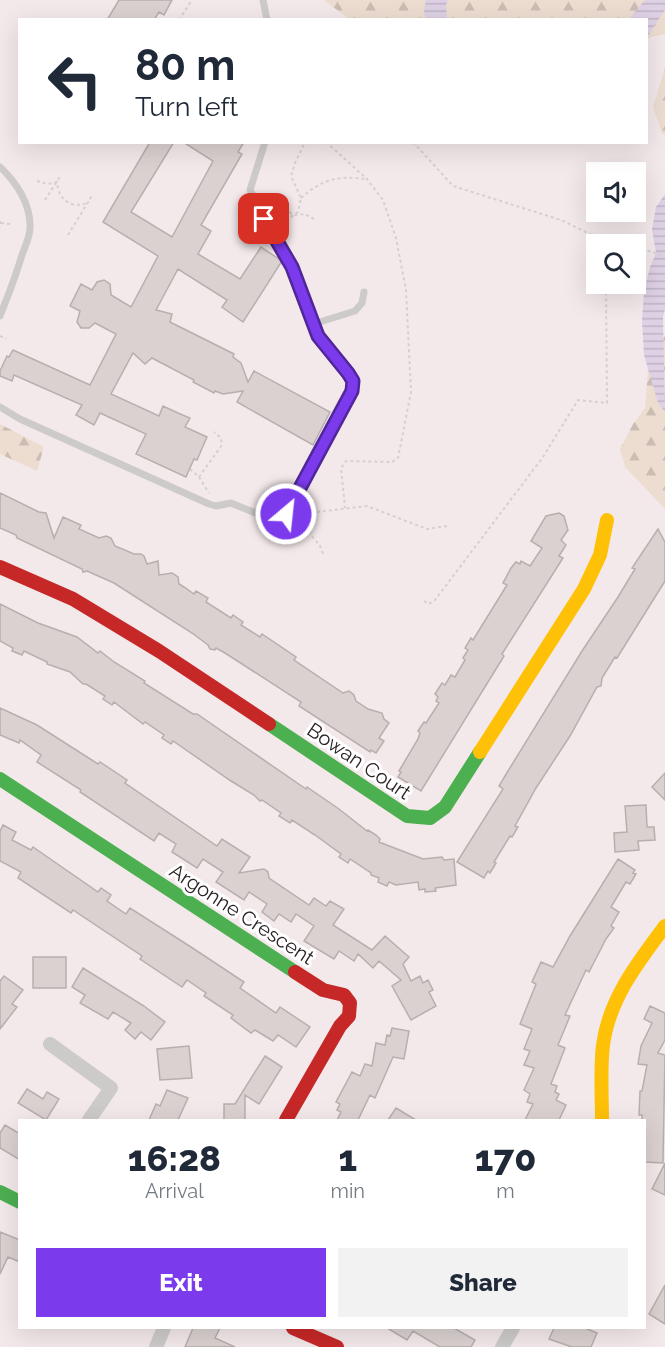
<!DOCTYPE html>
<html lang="en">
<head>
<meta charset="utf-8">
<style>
	body { margin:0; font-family:Raleway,sans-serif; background:#f2f2f3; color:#1f2937; height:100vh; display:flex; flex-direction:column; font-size:22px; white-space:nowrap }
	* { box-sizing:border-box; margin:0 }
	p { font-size:20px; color:#747a83 }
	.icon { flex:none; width:33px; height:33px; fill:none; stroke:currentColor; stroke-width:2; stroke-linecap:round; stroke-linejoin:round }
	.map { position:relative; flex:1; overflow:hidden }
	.side { position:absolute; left:18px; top:1119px; width:628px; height:210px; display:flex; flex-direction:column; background:#fff; border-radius:0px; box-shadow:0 6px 24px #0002 }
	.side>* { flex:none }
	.hud { position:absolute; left:18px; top:18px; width:630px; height:126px; border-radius:0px; box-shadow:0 6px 24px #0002; background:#fff; color:#1f2937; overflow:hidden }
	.buttons { position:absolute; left:586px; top:162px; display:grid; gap:12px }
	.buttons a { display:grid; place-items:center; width:60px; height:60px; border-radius:0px; background:#fff; box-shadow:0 6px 24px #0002; font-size:30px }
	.pin { position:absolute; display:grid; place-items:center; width:51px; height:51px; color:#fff; margin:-26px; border-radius:12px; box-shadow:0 3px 9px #0006 }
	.me { position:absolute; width:66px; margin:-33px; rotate:28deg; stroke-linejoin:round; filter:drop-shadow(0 0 4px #0008) }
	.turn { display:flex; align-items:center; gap:21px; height:126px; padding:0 18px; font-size:27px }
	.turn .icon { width:78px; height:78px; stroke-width:2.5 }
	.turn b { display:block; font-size:42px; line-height:51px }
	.eta { display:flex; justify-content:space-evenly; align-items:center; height:102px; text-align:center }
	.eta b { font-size:36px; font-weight:800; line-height:42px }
	.cta { display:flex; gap:12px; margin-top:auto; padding:12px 18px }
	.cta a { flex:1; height:69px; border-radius:0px; background:#7c3aed; color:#fff; font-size:24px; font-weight:800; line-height:69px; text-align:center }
	.cta a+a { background:#f2f2f3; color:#1f2937 }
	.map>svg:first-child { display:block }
</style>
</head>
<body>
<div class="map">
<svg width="665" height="1347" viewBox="0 0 665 1347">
	<defs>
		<pattern id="forest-firs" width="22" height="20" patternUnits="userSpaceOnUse" patternTransform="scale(1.5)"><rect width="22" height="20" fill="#edddd1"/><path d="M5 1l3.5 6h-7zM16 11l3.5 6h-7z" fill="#cbbdb3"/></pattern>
		<pattern id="water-rules" width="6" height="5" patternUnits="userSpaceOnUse" patternTransform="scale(1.5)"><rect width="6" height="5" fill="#ded1e5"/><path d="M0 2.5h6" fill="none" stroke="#bfb3c4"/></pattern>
	</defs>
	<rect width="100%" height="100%" fill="#f4e9ea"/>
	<path fill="url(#forest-firs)" d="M324 0H665V34L651 37 647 40 646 20 349 19Z
		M665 68V135L662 133 653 107Z
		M665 336V509L625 467 620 449 633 424 645 408 649 356Z
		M0 424 44 447 37 471 0 454Z"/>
	<path fill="url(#water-rules)" d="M426 0H448L446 5 447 19H426L424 11Z
		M645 0H665V10L647 37 646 20 629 19Z
		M665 194V309L663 317 665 412 658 403 644 355 642 321 644 292 650 267 656 253 652 229 656 207Z"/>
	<path fill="#dad1d0" stroke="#b7afae" stroke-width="1.5" d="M119 0H172L164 15 159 12 154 20H107Z
		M150 142H174L131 212 172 237 213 161 183 142H244L238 152 242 154 201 225 211 231 198 254 240 279 261 247 282 261 243 322 222 307 227 300 178 269 156 310 172 314 170 322 234 354 233 357 241 363 248 382 254 371 330 412 313 445 237 402 243 391 223 394 215 391 214 393 193 382 194 380 152 358 145 364 133 353 111 394 159 416 163 406 178 413 190 418 185 427 207 437 197 460 194 459 186 477 136 454 146 434 100 413 94 425 76 415 82 405 14 375 12 381 0 376V371L7 356 9 357 13 350 90 385 116 334 95 323 89 328H81L77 322 80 311 70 306 81 284 92 290 97 282 104 280 110 284 111 295 131 307 158 256 103 222Z
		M0 493 39 512 46 513 54 538 63 517 81 525 79 529 99 538 106 536 111 538 115 546 134 554H141L144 556 147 564 158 561 159 575 172 573 178 577 179 584 184 587 194 594 196 591 208 598 206 602 231 618 233 615 243 622 241 625 260 637 262 634 296 657 294 660 343 693 349 691 354 695 356 701 368 709 382 713 384 719 389 723 379 738 384 741 376 753 371 750 370 752 299 706 301 702 225 653 216 648 215 650 210 649 208 645 192 633 114 583 87 571 83 572 82 569 17 538 16 535 0 528Z
		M559 513 564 516 568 530 561 540 566 545 559 556 563 558 502 654 504 656 421 791 398 777 401 772 399 771 418 739 420 733 418 731 424 722 426 723 439 703 436 701 438 697 435 694 442 683 445 685 451 675 455 677 465 660 463 658 468 650 465 648 471 638 473 640 507 585 503 583 511 568 516 562 520 564 521 561 530 566 542 548 531 541 546 516Z
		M658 529 665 542V581L617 658 615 657 602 678 601 686 597 687 570 736 536 788 515 826 518 827 512 837 510 836 494 862 496 863 490 873 488 871 484 878 457 862 503 789 499 786 508 771 582 651 618 597 635 569 632 568Z
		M0 604 38 623 77 637 98 653 100 651 114 662 145 681 144 683 193 714H197L306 789 307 787 339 809 367 831 368 830 376 835 380 839 379 842 423 859 442 857 444 860 454 859 456 885 435 888 436 891 425 892V889L419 890 418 882 396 885 389 882 387 886 378 882 379 878 371 875V873L350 859 348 863 339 857 341 854 315 835 292 820 290 823 279 816 281 813 262 800 260 801 254 795 231 781 173 741 171 744 162 738 164 735 145 722 143 724 114 702 112 705 103 699 105 696 86 684H83L70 672 47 664V662L24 651 22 655 12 651 13 648 0 641Z
		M0 708 37 725 98 764 100 762 127 780 125 783 217 846 222 839 250 857 239 873 264 869 268 872 269 878 309 905 314 898 326 906 330 901 344 909 333 925 372 950 385 936 409 957 403 964 411 981 420 976 423 983 428 980 433 990 429 992 436 1006 411 1020 392 986 401 980 379 961 373 968 358 954 354 961 339 951 334 959 304 941 314 926 296 914 291 922 279 914 274 921 262 912 267 904 249 892 244 900 216 882 223 872 203 859 197 868 172 852 176 844 159 833 154 841 80 792 81 790 37 762 41 755 20 740 19 743 0 735Z
		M665 773V800L652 787Z
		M646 805 647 827H654L655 840 638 841 639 850 615 852 614 833 627 832 625 806Z
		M3 825 16 832 12 840 31 850 33 847 98 892 101 888 111 895 107 901 126 914 130 908 191 947 244 982 240 988 276 1013 280 1007 310 1027 296 1047 278 1035 273 1041 255 1030 251 1033 231 1018 233 1015 204 996 206 993 187 980 182 987 140 959 142 956 73 910 71 913 18 878 21 872 0 861V831Z
		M618 859 635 870 633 873 636 874 630 884 626 882 611 907 619 912 611 926 614 928 606 939 589 972 586 970 565 1015 570 1016 558 1045 565 1048 551 1084 557 1086 555 1092 559 1094 556 1100 566 1105 559 1120H525L533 1104 527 1102 530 1094 524 1090 534 1068 524 1065 530 1051 524 1049 532 1029 520 1024 536 984 532 982 541 962 553 967 570 936Z
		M33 957H66V988H33Z
		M83 968 144 1006 165 1022 151 1040 141 1032 135 1039 125 1030 131 1023 113 1012 108 1019 80 1003 85 995 72 987Z
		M4 976 23 990 12 1004 17 1007 0 1029V981Z
		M650 1006 665 1013V1040L658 1053 665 1055 663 1163 645 1162V1120H642V1115H639L640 1091H642L647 1065 638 1064 641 1046 652 1023 644 1019Z
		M392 1028 409 1031 404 1059 393 1057 375 1098 370 1095 358 1120H337L341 1112 337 1110 340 1104 336 1102 352 1072 360 1076 365 1064 372 1066 376 1043 385 1045 387 1035 390 1036Z
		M189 1046 192 1078 160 1080 157 1049Z
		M265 1056 282 1067 259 1104 245 1095V1120H224V1104H235Z
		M27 1089 43 1099 47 1092 59 1099 46 1120 18 1103Z
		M167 1090 188 1098 178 1120H149L156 1104 160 1106Z
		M396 1108 416 1120H388Z
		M5 1125 20 1134V1160L0 1148V1133Z
		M665 1163V1195L652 1189Z
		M0 1232 20 1240V1262L8 1257 0 1274Z
		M665 1285V1324L649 1314Z
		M193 1328H220L215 1338 235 1347H185Z
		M387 1328H454L475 1340 471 1347H440L413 1331 407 1340Z
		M554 1328H585L597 1333 591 1347H572L549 1339Z"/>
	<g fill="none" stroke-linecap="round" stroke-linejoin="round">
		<path stroke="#d4d0d0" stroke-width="2" stroke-dasharray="3 3" stroke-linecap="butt" d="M179 20 192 0
			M326 142 367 179 383 200 396 238 406 290 411 392 398 458 392 462 346 461 341 468 345 508
			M413 142 453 186 561 220 594 236 626 244
			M37 181 48 184 57 182C58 200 72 210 89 202
			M265 196C276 196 285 208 293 215L305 214 316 220
			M301 198C321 180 338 175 364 179
			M45 200 61 175
			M0 221 1 227
			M1 223 10 224
			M281 224 298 212 301 198 291 176 295 163 305 142
			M68 235 93 194
			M606 238V244
			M636 247 665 256
			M0 336 6 339
			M190 469 199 477 209 493
			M199 477 222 445 221 438 214 432
			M302 508 311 535 320 546 324 556
			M299 514 367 506 427 529 447 526
			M424 601 429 604 435 600 543 457 578 400 607 403 606 284"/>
		<path stroke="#cdcaca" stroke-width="7" d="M263 0 267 20
			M0 167C16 182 31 204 30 228 30 237 25 246 22 255 16 275 8 296 0 316
			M313 324 355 311 362 303 364 292
			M0 407 20 419 209 504 216 506 231 503 270 519 277 520 287 514 352 391 353 381 348 373 318 336 292 267 250 190 265 142"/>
		<path stroke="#cdcaca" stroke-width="14" d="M50 1044 111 1088 89 1120
			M156 1347 164 1328
			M502 1347 513 1328"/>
		<path stroke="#4caf50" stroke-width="14" d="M269 724 407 816 430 818 445 807 480 752
			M0 779 295 972
			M0 1192 20 1202"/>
		<path stroke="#ffc107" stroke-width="14" d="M480 752 584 589 600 555 607 520
			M602 1120C602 1095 600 1070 603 1045 609 999 638 962 665 926"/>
		<path stroke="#c62828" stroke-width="14" d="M0 567 73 599 159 651 269 724
			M286 1120 340 1026 349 1016 350 1003 344 995 323 990 295 972
			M293 1328 337 1347"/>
	</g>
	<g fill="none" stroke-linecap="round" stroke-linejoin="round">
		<defs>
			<path id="route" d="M264 219 292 267 318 336 348 373 353 381 352 391 286 514"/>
		</defs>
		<use href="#route" stroke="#51269a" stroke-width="15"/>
		<use href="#route" stroke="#7c3aed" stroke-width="10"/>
	</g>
	<g text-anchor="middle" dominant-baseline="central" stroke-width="6" stroke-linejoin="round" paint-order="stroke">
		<g font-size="20" fill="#2a2223" stroke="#fff">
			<text transform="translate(359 761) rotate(34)">Bowan Court</text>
			<text transform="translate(242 914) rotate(33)">Argonne Crescent</text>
		</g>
	</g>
</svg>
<div class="buttons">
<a><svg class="icon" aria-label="sound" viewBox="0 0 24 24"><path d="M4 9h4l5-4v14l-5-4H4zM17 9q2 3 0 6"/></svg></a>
<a><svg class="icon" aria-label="search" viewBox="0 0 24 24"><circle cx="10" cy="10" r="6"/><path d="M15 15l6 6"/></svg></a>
</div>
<div class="pin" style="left:264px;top:219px;background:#d93025"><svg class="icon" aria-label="arrive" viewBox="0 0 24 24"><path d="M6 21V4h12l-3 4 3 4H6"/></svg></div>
<svg class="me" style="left:286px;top:514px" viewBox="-20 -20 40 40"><circle r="17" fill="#7c3aed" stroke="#fff" stroke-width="3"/><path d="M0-11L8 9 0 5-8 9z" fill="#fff"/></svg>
<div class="hud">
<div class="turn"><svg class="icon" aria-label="left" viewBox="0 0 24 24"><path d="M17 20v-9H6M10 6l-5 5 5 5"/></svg><div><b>80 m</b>Turn left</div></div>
</div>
<section class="side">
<div class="eta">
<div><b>16:28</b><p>Arrival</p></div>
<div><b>1</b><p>min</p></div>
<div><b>170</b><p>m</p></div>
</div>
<div class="cta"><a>Exit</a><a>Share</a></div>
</section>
</div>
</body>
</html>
